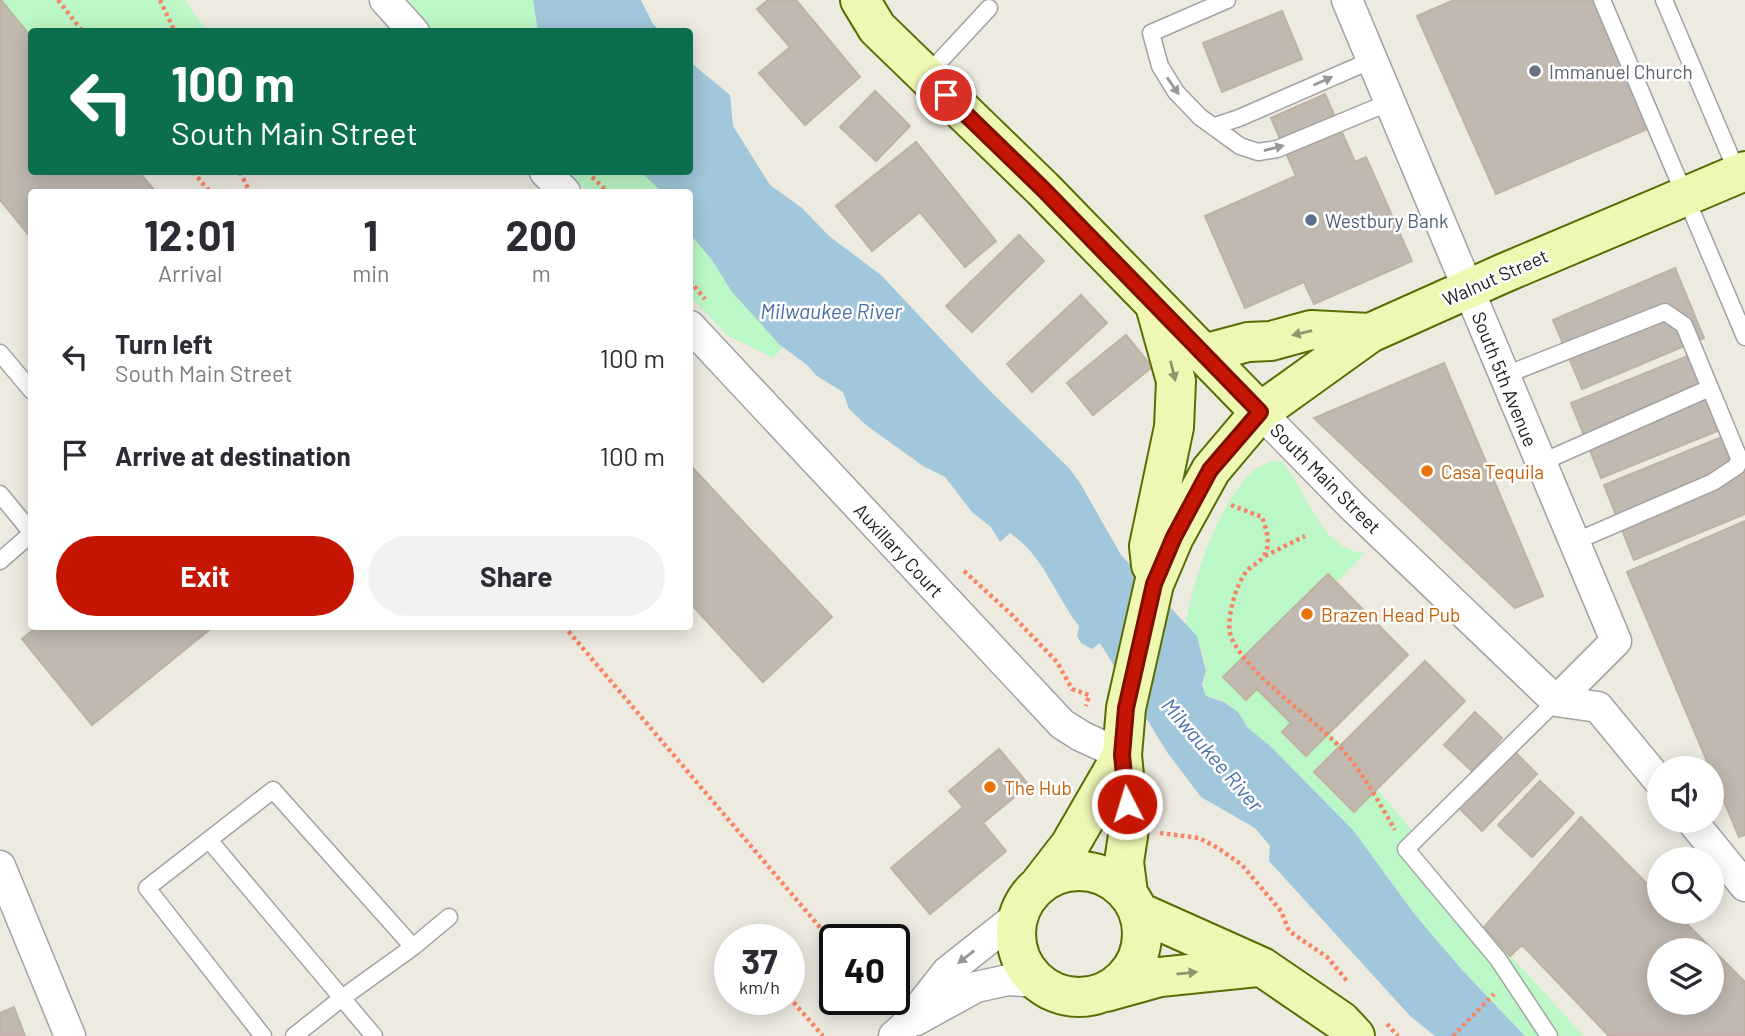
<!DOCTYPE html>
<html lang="en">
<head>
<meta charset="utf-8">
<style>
	body { margin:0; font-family:Barlow,sans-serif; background:#f2f2f3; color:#2b2b33; height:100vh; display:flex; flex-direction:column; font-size:26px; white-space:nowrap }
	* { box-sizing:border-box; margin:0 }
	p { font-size:23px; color:#7c7c81 }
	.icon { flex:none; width:38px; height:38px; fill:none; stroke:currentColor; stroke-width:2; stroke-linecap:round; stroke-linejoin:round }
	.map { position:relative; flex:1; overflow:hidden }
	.details { position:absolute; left:28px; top:189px; width:665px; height:441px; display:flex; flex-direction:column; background:#fff; border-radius:7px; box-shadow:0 4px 18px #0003 }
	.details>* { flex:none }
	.hud { position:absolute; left:28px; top:28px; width:665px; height:147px; border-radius:7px; box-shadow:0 4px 18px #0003; background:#0b6e4f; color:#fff; overflow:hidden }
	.controls { position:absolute; left:1647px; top:756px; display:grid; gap:14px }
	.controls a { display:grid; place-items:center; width:77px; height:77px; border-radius:50%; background:#fff; box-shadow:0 4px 18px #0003; font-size:35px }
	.speed { position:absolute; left:714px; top:924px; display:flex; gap:14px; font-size:35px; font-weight:700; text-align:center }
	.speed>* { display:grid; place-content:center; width:91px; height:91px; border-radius:50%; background:#fff; box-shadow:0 4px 18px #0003; line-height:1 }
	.speed small { font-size:18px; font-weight:400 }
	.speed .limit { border:4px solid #111; border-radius:10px; background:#fff; color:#111 }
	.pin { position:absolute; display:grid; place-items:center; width:60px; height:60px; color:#fff; margin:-30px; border:4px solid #fff; border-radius:50%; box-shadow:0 2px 7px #0007 }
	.me { position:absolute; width:77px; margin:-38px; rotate:355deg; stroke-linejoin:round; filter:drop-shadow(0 0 5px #0008) }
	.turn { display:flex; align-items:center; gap:24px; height:147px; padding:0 28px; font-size:32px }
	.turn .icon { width:91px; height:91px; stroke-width:2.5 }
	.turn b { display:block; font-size:49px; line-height:60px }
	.eta { display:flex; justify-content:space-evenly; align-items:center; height:119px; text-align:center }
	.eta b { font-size:42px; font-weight:700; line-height:49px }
	.primary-button { display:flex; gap:14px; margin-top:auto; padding:14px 28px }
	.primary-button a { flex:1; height:80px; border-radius:42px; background:#c41602; color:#fff; font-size:28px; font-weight:700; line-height:80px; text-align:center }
	.primary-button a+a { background:#f2f2f3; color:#2b2b33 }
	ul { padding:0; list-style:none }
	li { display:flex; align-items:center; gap:21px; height:98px; padding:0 28px }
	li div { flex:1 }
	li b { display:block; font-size:26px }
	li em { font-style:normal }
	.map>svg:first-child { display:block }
</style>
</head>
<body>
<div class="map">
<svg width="1745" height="1036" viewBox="0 0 1745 1036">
	<rect width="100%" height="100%" fill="#edeae0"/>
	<path fill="#bcf8c7" d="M1 0H185L207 31 32 32 31 39Z
		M399 0H538L545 31H430Z
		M567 172H661L675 192H588Z
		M690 223 790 340 773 358 728 336 690 296Z
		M1272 461H1281C1308 490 1319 550 1365 553L1262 660 1326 728 1414 833 1406 842 1584 1036H1525L1463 971 1416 916 1388 877 1269 745C1262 739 1252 734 1247 726 1234 710 1229 699 1206 696 1200 680 1206 682 1206 669 1204 652 1198 636 1186 624 1192 581 1219 501 1253 471 1258 467 1265 464 1272 461Z"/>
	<path fill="#a0c7db" d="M533 0H641L653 24 660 31H538Z
		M690 62 730 95 733 126 770 185 802 208 829 236 881 275 990 391 1069 468 1080 483 1121 555 1197 636 1206 671 1202 685 1206 696 1224 702 1238 712 1248 728 1269 745 1353 830 1416 916 1463 971 1525 1036H1435L1410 1016 1269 861 1270 846 1255 828 1201 797 1167 752 1100 643 1092 649 1081 643 1077 636 1079 626C1055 595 1044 556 1010 533L1000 542 991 527 972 512 945 477 923 466 866 425 849 409 843 392 817 376 807 365 780 345 732 292 712 260 690 234V192H662L641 172H690Z"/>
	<path fill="#c1b9b0" stroke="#beb2a3" stroke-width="2" fill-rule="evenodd" d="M1 0 32 38V172H139L156 192H32V239L0 200Z
		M768 0H796L860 77 805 125 759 73 790 47 757 9Z
		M1454 0H1597L1652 127 1496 194 1417 16Z
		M1282 11 1302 59 1222 92 1203 43Z
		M875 91 910 126 876 161 840 127Z
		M1325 94 1355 162 1366 157 1412 261 1314 304 1304 282 1245 308 1205 216 1296 176 1271 118Z
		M916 142 996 241 965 267 920 212 872 251 836 206Z
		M1019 235 1044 261 972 332 946 306Z
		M1675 268 1704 338 1582 389 1553 320Z
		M1081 295 1107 323 1032 392 1007 364Z
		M1126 335 1152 367 1093 415 1067 383Z
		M1700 351 1730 426 1601 478 1571 403Z
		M1444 363 1543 596 1515 608 1314 418Z
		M1734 432 1745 458V514L1634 560 1604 485Z
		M690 465 832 617 763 682 690 603Z
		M1745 521V835L1739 837 1627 572Z
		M1328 574 1408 655 1306 756 1282 732 1291 723 1257 689 1246 700 1223 677Z
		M38 626H214L92 725 22 639Z
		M1425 661 1465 701 1354 812 1314 772Z
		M1475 712 1502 738 1472 771 1444 745Z
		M1510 747 1537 774 1482 831 1455 804Z
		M999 749 1029 785 983 823 1006 851 930 914 891 868 963 807 949 791Z
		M1540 781 1574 813 1532 857 1498 825Z
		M1581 817 1659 896V912H1675L1745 982V1036H1609L1522 945 1510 956 1484 927ZM1659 950H1712V1003H1659Z
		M14 1007 25 1036H0V1013Z"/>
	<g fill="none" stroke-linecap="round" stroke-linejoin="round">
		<defs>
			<path id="lane" d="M1227 0 1151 33 1160 66 1176 92 1200 117 1240 146 1258 152 1277 149 1390 102
				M1602 0 1745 337
				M1664 0 1738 174
				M926 76 989 8
				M1215 126 1239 118 1372 60
				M0 353 32 391
				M1503 376 1665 312 1684 325 1739 458 1737 466 1713 482 1574 542
				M1540 463 1710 388
				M0 494 32 533
				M0 561 32 533
				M209 840 342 998 413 947 273 790 147 888 263 1036
				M413 947 449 917
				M294 1036 342 998 374 1036
				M1549 1036 1498 959 1406 849 1556 701"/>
			<path id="street" d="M385 0 414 32
				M1347 0 1616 641 1556 701
				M545 172 565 192
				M690 326 1062 724 1081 736 1122 755
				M1260 412 1352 506 1556 701 1598 707 1659 781
				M1692 821 1745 886
				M0 866 70 1036
				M916 1020 976 987 1008 980 1037 982
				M894 1036 904 1027 947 972 1019 915"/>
			<path id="secondary" d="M860 0 877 28 1043 189 1260 412
				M1203 354 1248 342 1271 341 1311 330 1370 333
				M1151 565 1149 546 1174 427 1176 381 1156 309
				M1016 934a63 63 0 1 1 126 0a63 63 0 1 1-126 0Z
				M1039 885 1070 845 1122 755
				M1128 893 1124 862 1129 829 1122 755 1126 708 1154 584 1174 537 1211 470 1260 412 1370 333 1504 273 1745 171
				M1139 912 1262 967 1341 1021 1355 1036
				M1106 992 1160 977 1257 967"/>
		</defs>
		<use href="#lane" stroke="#a2a2a2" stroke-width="19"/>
		<use href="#street" stroke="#a2a2a2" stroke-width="33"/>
		<use href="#secondary" stroke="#586e05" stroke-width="42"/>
		<path stroke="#f88466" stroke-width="4.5" stroke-dasharray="3.5 3.5" stroke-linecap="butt" d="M58 0 83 32
			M160 0 175 32
			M193 172 210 192
			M240 172 250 192
			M592 177 608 192
			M690 281 705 299
			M1231 505 1262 517C1266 528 1272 546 1263 557 1259 563 1251 566 1247 571 1236 583 1225 622 1231 637 1250 679 1316 718 1346 754 1366 778 1380 804 1395 830
			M1265 556 1305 536
			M964 571 1011 614 1057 662 1072 689 1089 695 1086 706
			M564 626 835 945
			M1160 833 1199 838 1218 848 1242 865 1281 911 1289 931 1327 957 1348 982
			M789 997 823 1036
			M1387 1024 1398 1036
			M1453 1036 1494 994"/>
		<use href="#lane" stroke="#fff" stroke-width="16"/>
		<use href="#street" stroke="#fff" stroke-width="30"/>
		<use href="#secondary" stroke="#eef8b3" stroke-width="38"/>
	</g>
	<defs><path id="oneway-solid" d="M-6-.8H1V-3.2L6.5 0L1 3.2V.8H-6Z" transform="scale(1.75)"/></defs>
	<g fill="#989898">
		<use href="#oneway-solid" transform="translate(1323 81) rotate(-24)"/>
		<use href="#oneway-solid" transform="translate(1173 86) rotate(55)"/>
		<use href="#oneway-solid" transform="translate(1274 148) rotate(-14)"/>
		<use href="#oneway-solid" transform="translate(966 957) rotate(142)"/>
	</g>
	<g fill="#8f956f">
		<use href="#oneway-solid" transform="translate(1302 333) rotate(167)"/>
		<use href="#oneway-solid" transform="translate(1173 371) rotate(76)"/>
		<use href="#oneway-solid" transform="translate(1187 973) rotate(-6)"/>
	</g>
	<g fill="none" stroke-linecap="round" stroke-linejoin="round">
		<defs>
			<path id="route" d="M946 95 1043 189 1260 412 1210 470 1174 537 1154 584 1126 708 1122 755 1127 804"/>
		</defs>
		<use href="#route" stroke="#7f0e01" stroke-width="18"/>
		<use href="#route" stroke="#c41602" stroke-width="12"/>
	</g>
	<circle fill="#6b7280" stroke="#fff" stroke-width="2.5" cx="1535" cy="71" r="7"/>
	<circle fill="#5c6f8a" stroke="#fff" stroke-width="2.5" cx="1311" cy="220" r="7"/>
	<g fill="#e8710a" stroke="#fff" stroke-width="2.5">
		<circle cx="1427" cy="471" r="7"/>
		<circle cx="1307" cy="614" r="7"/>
		<circle cx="990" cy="787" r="7"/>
	</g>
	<g text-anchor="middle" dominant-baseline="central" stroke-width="5" stroke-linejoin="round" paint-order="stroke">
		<g font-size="19" fill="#5b616d" stroke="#fff" text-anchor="start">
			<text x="1549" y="71">Immanuel Church</text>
		</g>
		<g font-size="19" fill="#4e5e75" stroke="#fff" text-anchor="start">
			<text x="1325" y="220">Westbury Bank</text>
		</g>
		<g font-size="19" fill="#1b1b1b" stroke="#fff">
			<text transform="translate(1495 277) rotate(-24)">Walnut Street</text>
			<text transform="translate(1505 379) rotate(68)">South 5th Avenue</text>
			<text transform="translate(1326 478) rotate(45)">South Main Street</text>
			<text transform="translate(899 550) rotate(47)">Auxillary Court</text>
		</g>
		<g font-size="19" fill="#c56008" stroke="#fff" text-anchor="start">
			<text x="1441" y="471">Casa Tequila</text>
			<text x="1321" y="614">Brazen Head Pub</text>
			<text x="1004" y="787">The Hub</text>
		</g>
		<g font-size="21" font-style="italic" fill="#496fa9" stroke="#fff">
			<text x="831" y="310">Milwaukee River</text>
			<text transform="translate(1213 754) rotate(49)">Milwaukee River</text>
		</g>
	</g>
</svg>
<div class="controls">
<a><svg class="icon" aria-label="sound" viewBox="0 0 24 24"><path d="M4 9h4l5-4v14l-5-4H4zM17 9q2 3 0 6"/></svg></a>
<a><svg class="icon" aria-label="search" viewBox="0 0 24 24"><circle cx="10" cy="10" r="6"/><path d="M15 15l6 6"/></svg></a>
<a><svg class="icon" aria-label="layers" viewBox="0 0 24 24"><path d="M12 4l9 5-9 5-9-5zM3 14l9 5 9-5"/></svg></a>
</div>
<div class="speed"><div>37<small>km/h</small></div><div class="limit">40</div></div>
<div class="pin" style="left:946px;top:95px;background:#d93025"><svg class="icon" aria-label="arrive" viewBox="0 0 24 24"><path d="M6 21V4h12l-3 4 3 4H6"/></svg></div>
<svg class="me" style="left:1127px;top:804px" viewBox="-20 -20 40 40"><circle r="17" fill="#c41602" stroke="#fff" stroke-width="3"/><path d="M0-11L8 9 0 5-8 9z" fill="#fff"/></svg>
<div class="hud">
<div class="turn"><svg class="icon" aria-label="left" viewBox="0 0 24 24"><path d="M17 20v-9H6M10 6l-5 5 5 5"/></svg><div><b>100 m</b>South Main Street</div></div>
</div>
<section class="details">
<div class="eta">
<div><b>12:01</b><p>Arrival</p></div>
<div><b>1</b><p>min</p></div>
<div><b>200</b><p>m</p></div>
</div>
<ul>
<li><svg class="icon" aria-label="left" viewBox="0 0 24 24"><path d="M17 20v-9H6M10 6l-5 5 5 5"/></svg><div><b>Turn left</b><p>South Main Street</p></div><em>100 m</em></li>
<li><svg class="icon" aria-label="arrive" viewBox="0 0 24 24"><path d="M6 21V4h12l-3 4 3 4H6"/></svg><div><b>Arrive at destination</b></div><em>100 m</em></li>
</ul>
<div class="primary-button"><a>Exit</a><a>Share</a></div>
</section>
</div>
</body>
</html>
